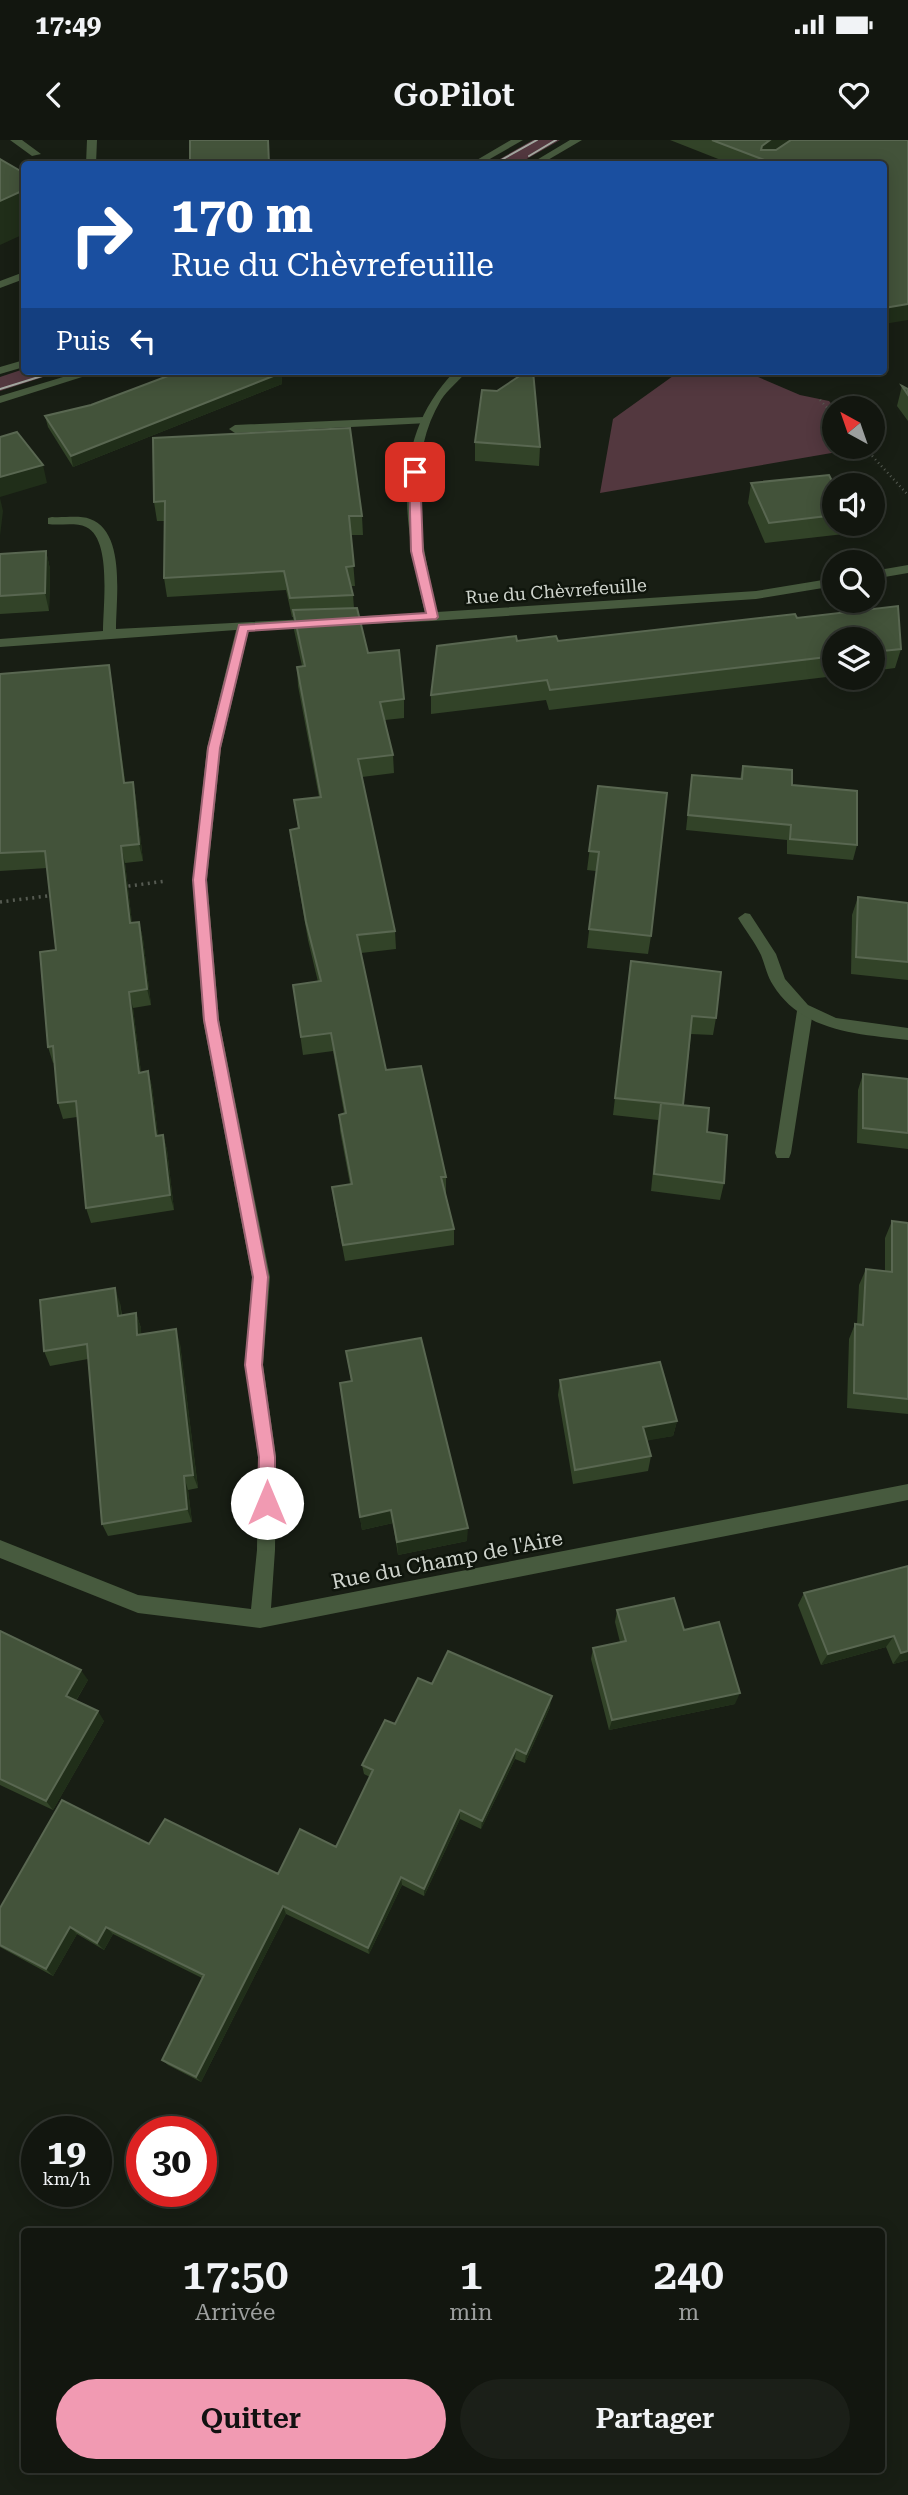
<!DOCTYPE html>
<html lang="fr">
<head>
<meta charset="utf-8">
<style>
	body { margin:0; font-family:"Roboto Serif",serif; background:#1b1f18; color:#f1f3f6; height:100vh; display:flex; flex-direction:column; font-size:26px; white-space:nowrap }
	* { box-sizing:border-box; margin:0 }
	p { font-size:23px; color:#9c9f9e }
	.icon { flex:none; width:38px; height:38px; fill:none; stroke:currentColor; stroke-width:2; stroke-linecap:round; stroke-linejoin:round }
	.map { position:relative; flex:1; overflow:hidden }
	.drawer { position:absolute; left:21px; top:2088px; width:864px; height:245px; display:flex; flex-direction:column; background:#12160f; border-radius:7px; box-shadow:0 4px 18px #0003,0 0 0 2px #31352f }
	.drawer>* { flex:none }
	.guide { position:absolute; left:21px; top:21px; width:866px; height:214px; border-radius:7px; box-shadow:0 4px 18px #0003,0 0 0 2px #31352f; background:#1a4fa0; color:#fff; overflow:hidden }
	.needle { width:46px; rotate:320deg }
	.fabs { position:absolute; left:822px; top:256px; display:grid; gap:14px }
	.fabs a { display:grid; place-items:center; width:63px; height:63px; border-radius:50%; background:#12160f; box-shadow:0 4px 18px #0003,0 0 0 2px #31352f; font-size:35px }
	.speed { position:absolute; left:21px; top:1976px; display:flex; gap:14px; font-size:35px; font-weight:700; text-align:center }
	.speed>* { display:grid; place-content:center; width:91px; height:91px; border-radius:50%; background:#12160f; box-shadow:0 4px 18px #0003,0 0 0 2px #31352f; line-height:1 }
	.speed small { font-size:18px; font-weight:400 }
	.speed .limit { border:10px solid #d22; background:#fff; color:#111 }
	.pin { position:absolute; display:grid; place-items:center; width:60px; height:60px; color:#fff; margin:-30px; border-radius:14px; box-shadow:0 4px 10px #0006 }
	.me { position:absolute; width:77px; margin:-38px; rotate:0deg; stroke-linejoin:round; filter:drop-shadow(0 0 5px #0008) }
	.turn { display:flex; align-items:center; gap:24px; height:147px; padding:0 35px; font-size:32px }
	.turn .icon { width:91px; height:91px; stroke-width:2.5 }
	.turn b { display:block; font-size:49px; line-height:60px }
	.then { display:flex; align-items:center; height:66px; padding:0 35px; background:#0003; gap:14px; font-size:26px }
	.eta { display:flex; justify-content:space-evenly; align-items:center; height:119px; text-align:center }
	.eta b { font-size:42px; font-weight:600; line-height:49px }
	.button { display:flex; gap:14px; margin-top:auto; padding:14px 35px }
	.button a { flex:1; height:80px; border-radius:42px; background:#f19ab2; color:#111; font-size:28px; font-weight:600; line-height:80px; text-align:center }
	.button a+a { background:#1b1f18; color:#f1f3f6 }
	.status { display:flex; justify-content:space-between; align-items:center; height:49px; padding:0 35px; background:#12160f; direction:ltr }
	.status svg { height:19px; fill:currentColor }
	header { display:flex; justify-content:space-between; align-items:center; height:91px; padding:0 35px; background:#12160f; font-size:32px; font-weight:600 }
	.map>svg:first-child { display:block }
</style>
</head>
<body>
<div class="status"><b>17:49</b><svg viewBox="0 0 49 12"><path d="M0 12V9h3v3zM5 12V6h3v6zM10 12V3h3v9zM15 12V0h3v12zM26 1h20v11H26zM47 4h2v5h-2z"/></svg></div>
<header><svg class="icon" aria-label="back" viewBox="0 0 24 24"><path d="M15 5l-7 7 7 7"/></svg>GoPilot<svg class="icon" aria-label="heart" viewBox="0 0 24 24"><path d="M12 20l-8-8c-3-5 5-10 8-4 3-6 11-1 8 4z"/></svg></header>
<div class="map">
<svg width="908" height="2355" viewBox="0 0 908 2355">
	<rect width="100%" height="100%" fill="#181e14"/>
	<path fill="#53383f" d="M533 0H560L518 24H491Z
		M24 229V231H62L0 251V237Z
		M680 231H744L800 255 829 261 835 268V306H872L600 353 613 279Z"/>
	<g fill="none" stroke-linecap="round" stroke-linejoin="round">
		<path stroke="#565b52" stroke-width="2.5" stroke-dasharray="1 3.5" stroke-linecap="butt" d="M820 260 835 276
			M863 306 908 355"/>
		<path stroke="#565b52" stroke-width="3.5" stroke-dasharray="2 4.5" stroke-linecap="butt" d="M122 747 166 741
			M0 762 55 755"/>
		<path fill="#475a3e" fill-rule="evenodd" d="M10 0H22L41 14 32 16Z
			M87 0H97L96 24H86Z
			M24 132V139L0 148V141Z
			M424 277 428 279V283L235 293 229 289 235 285Z
			M805 865 813 871 791 1013 789 1018H777L775 1013 797 871Z"/>
		<path fill="#475a3e" fill-rule="evenodd" d="M455 231H467C459 241 448 249 441 260 403 323 422 404 437 472L756 451 835 438V446L756 459 432 481 249 489 221 608 207 739 219 880 270 1137 263 1225 276 1317 275 1410 271 1468 908 1344V1360L260 1488 138 1473 0 1418V1400L138 1455 251 1469 257 1410 258 1317 245 1225 252 1137 203 880 193 739 207 608 236 490 0 507V499L103 491C103 465 112 399 86 387 75 382 59 386 48 384V378L52 377C63 378 80 375 90 379 126 392 116 458 116 489L425 473C405 386 387 301 455 231Z
			M908 425V433L873 439V431Z
			M745 773 750 774 776 814 785 839 808 865 836 878 908 888V900C858 894 802 892 773 845 767 836 765 825 761 815 755 802 745 790 738 778Z"/>
		<path fill="#475a3e" fill-rule="evenodd" d="M511 0H523L481 24H470Z
			M570 0H582L541 24H530Z
			M24 220V227L0 234V227Z
			M83 231H101L0 263V256Z"/>
		<path stroke="#a3a8a0" stroke-width="2" d="M529 16 556 0
			M494 24 537 0
			M0 249 58 231"/>
	</g>
	<path fill="#324328" d="M670 0H908L884 24H731Z
		M582 231H603L595 237Z
		M281 233 282 244 73 327 48 287 45 276 91 265Z
		M902 246 908 249V281L897 266Z
		M153 298 362 376 363 395H351L355 446H351L353 455 354 468 368 513 404 559V578L385 580 393 615 394 633 362 637 395 791 396 809 361 813 386 930 446 1037V1053H445L454 1089V1105L345 1121 334 1063 332 1047 350 1044 340 991 339 975 344 973 333 911 303 915 293 845 318 842 308 800 292 708 290 690 298 688 294 660 319 657 298 546 297 527 302 526 294 490 293 477H292L286 450 167 457 164 438 165 381H157L154 362Z
		M475 302 540 307 539 326 475 321Z
		M751 343 835 347V383H846L844 394 765 403 748 363Z
		M46 411 50 429 49 471 0 474V414Z
		M898 466 901 509 895 528 873 531V499H835V536L549 570 546 560 431 574V555L437 506 516 496 517 501 556 496 558 501 795 474 797 478Z
		M109 525 112 543 125 643 133 642 136 659 143 721 125 723 132 783 139 782 143 799 151 865 133 868 141 932 148 931 152 947 158 996 163 995 167 1010 174 1070 91 1083 86 1068 77 977 63 979 58 963 55 922 53 923 48 907 56 810 47 728 0 731V534Z
		M743 626 792 645 857 705 853 720 787 714V700L686 690 692 635 740 639Z
		M598 646 651 796 648 814 587 808 596 731 587 730Z
		M858 757 908 763V840L851 834 852 775Z
		M631 821 716 878 713 895 691 894 683 965 707 992 724 1043 720 1060 651 1051 658 980 613 975Z
		M863 934 908 939V1009L857 1003 858 950Z
		M892 1081 908 1083V1274L847 1268 849 1199 855 1184H857L859 1145 866 1129 885 1131V1098Z
		M120 1163 122 1175 136 1173 141 1188V1195L180 1204 198 1348 188 1350 192 1382 108 1396 102 1384 88 1219 50 1226 44 1211Z
		M346 1211 467 1401 398 1415 393 1383 362 1390 342 1257 351 1241Z
		M560 1240 677 1281 673 1296 647 1300 651 1316 648 1331 573 1344 558 1255Z
		M908 1426V1520L893 1524 886 1507 821 1525 798 1465 804 1453Z
		M617 1470 684 1490 735 1564 609 1590 591 1519 593 1508 620 1502 615 1482Z
		M0 1491 88 1540 76 1561 104 1581 53 1670 0 1645Z
		M432 1544 550 1567 525 1623 515 1619 481 1689 460 1679 424 1756 402 1745 369 1814 286 1774 201 1942 168 1925 162 1920 202 1838 113 1794 104 1810 77 1794 53 1836 0 1807V1768L149 1704 278 1734 336 1707 370 1637 364 1634 362 1625 395 1584Z"/>
	<path fill="#202e19" d="M770 0H791L762 20 760 19 762 6Z
		M24 50V94L0 105V61Z
		M908 164V180L884 184V168Z
		M596 231H603L595 237Z
		M281 233 282 244 73 327 71 316Z
		M43 325 47 343 0 357V337Z
		M0 358 3 371 0 396Z
		M46 411 50 429 49 471 45 453Z
		M109 525 112 543 128 661 124 643Z
		M133 642 136 659 143 721 139 704Z
		M121 706 125 723 134 800 130 783Z
		M139 782 143 799 151 865 147 849Z
		M129 852 133 868 143 949 139 933Z
		M148 931 152 947 160 1011 156 996Z
		M163 995 167 1010 174 1070 170 1055Z
		M115 1148 120 1163 123 1191 118 1176Z
		M136 1173 141 1188 142 1210 137 1195Z
		M176 1189 180 1204 198 1348 193 1335Z
		M677 1281 673 1296 640 1302 643 1287Z
		M184 1336 188 1350 192 1382 187 1369Z
		M391 1370 393 1383 362 1390 360 1377Z
		M468 1388 467 1401 398 1415 397 1402Z
		M894 1496 886 1507 821 1525 828 1514Z
		M908 1511V1520L893 1524 901 1513Z
		M81 1530 88 1540 72 1567 66 1556Z
		M740 1553 735 1564 609 1590 612 1580Z
		M552 1556 550 1567 525 1623 526 1614Z
		M98 1571 104 1581 53 1670 46 1661Z
		M516 1609 515 1619 481 1689 482 1681Z
		M460 1670V1679L424 1756V1749Z
		M401 1737 402 1745 369 1814 368 1808Z
		M283 1766 286 1774 201 1942 196 1937Z
		M70 1787 77 1794 53 1836 46 1829Z
		M106 1787 113 1794 104 1810 97 1803Z"/>
	<path fill="#43533a" stroke="#596751" stroke-width="2" d="M190 0H268L269 24H190Z
		M712 0H770L762 6 761 10H776L791 0H908V164L884 168V24H775Z
		M0 19 24 33V50L0 61Z
		M181 231H280L281 233 71 316 45 276 91 265Z
		M527 231H533L540 307 475 302 482 250 497 251Z
		M902 246 908 249V255Z
		M350 288 362 376H349L354 426 346 427 353 455 290 458 284 431 164 438 165 361 154 362 153 298Z
		M17 292 43 325 0 337V297Z
		M829 335 835 347V375L769 383 751 343Z
		M46 411 45 453 0 456V414Z
		M898 466 901 509 873 512V499H835V516L550 550 547 540 431 555 437 506 516 496 517 501 556 496 558 501 795 474 797 478Z
		M357 468 368 513 399 510 404 559 380 562 393 615 358 619 395 791 357 795 386 930 421 926 446 1037H441L454 1089 343 1105 332 1047 352 1044 339 975 346 973 331 893 301 897 293 845 321 841 306 782 290 690 299 688 294 660 321 657 297 527 305 526 293 470Z
		M109 525 124 643 133 642 139 704 121 706 130 783 139 782 147 849 129 852 139 933 148 931 156 996 163 995 170 1055 86 1068 76 961 58 963 53 906 48 907 40 812 56 810 45 711 0 713V534Z
		M743 626 792 630V645L857 651V705L790 699 791 685 688 675 692 635 742 639Z
		M598 646 667 653 651 796 589 789 599 712 589 711Z
		M858 757 908 763V822L856 817Z
		M631 821 721 832 716 878 692 876 683 965 615 958Z
		M863 934 908 939V993L863 988Z
		M661 963 709 968 707 992 727 995 724 1043 654 1034Z
		M892 1081 908 1083V1259L854 1253 855 1184 863 1185 866 1129 892 1132Z
		M115 1148 118 1176 136 1173 137 1195 176 1189 193 1335 184 1336 187 1369 102 1384 87 1204 44 1211 40 1160Z
		M421 1198 468 1388 397 1402 391 1370 360 1377 340 1243 352 1241 346 1211Z
		M660 1222 677 1281 643 1287 651 1316 575 1330 560 1240Z
		M908 1426V1511L901 1513 894 1496 828 1514 804 1453Z
		M674 1458 684 1490 719 1482 740 1553 612 1580 593 1508 626 1501 617 1470Z
		M0 1491 81 1530 66 1556 98 1571 46 1661 0 1639Z
		M448 1511 552 1556 526 1614 516 1609 482 1681 460 1670 424 1749 401 1737 368 1808 283 1766 196 1937 162 1920 204 1835 106 1787 97 1803 70 1787 46 1829 0 1805V1768L62 1660 149 1704 165 1679 278 1734 300 1689 336 1707 373 1630 362 1625 385 1580 395 1584 418 1538 432 1544Z"/>
	<path fill="#f19ab2" stroke="#9d6474" stroke-width="2" d="M415 329 420 332 423 411 438 477 436 479 248 491 220 608 206 740 218 880 268 1137 262 1225 275 1317V1363L273 1369 267 1371 261 1369 258 1363 259 1317 245 1225 253 1137 204 880 193 740 208 608 239 485 426 473 411 411 409 332Z"/>
	<g text-anchor="middle" dominant-baseline="central" stroke-width="5" stroke-linejoin="round" paint-order="stroke">
		<g font-size="18" fill="#cfd4cd" stroke="#0f150c">
			<text transform="translate(556 451) rotate(-4)">Rue du Chèvrefeuille</text>
		</g>
		<g font-size="21" fill="#cfd4cd" stroke="#0f150c">
			<text transform="translate(447 1420) rotate(-11)">Rue du Champ de l'Aire</text>
		</g>
	</g>
</svg>
<div class="fabs">
<a><svg class="needle" viewBox="-14 -14 28 28"><path d="M0-13l5 13h-10z" fill="#e53935"/><path d="M0 13l5-13h-10z" fill="#9c9f9e"/></svg></a>
<a><svg class="icon" aria-label="sound" viewBox="0 0 24 24"><path d="M4 9h4l5-4v14l-5-4H4zM17 9q2 3 0 6"/></svg></a>
<a><svg class="icon" aria-label="search" viewBox="0 0 24 24"><circle cx="10" cy="10" r="6"/><path d="M15 15l6 6"/></svg></a>
<a><svg class="icon" aria-label="layers" viewBox="0 0 24 24"><path d="M12 4l9 5-9 5-9-5zM3 14l9 5 9-5"/></svg></a>
</div>
<div class="speed"><div>19<small>km/h</small></div><div class="limit">30</div></div>
<div class="pin" style="left:415px;top:332px;background:#d93025"><svg class="icon" aria-label="arrive" viewBox="0 0 24 24"><path d="M6 21V4h12l-3 4 3 4H6"/></svg></div>
<svg class="me" style="left:267px;top:1363px" viewBox="-20 -20 40 40"><circle r="19" fill="#fff"/><path d="M0-13L10 11 0 6-10 11z" fill="#f19ab2"/></svg>
<div class="guide">
<div class="turn"><svg class="icon" aria-label="right" viewBox="0 0 24 24"><path d="M7 20v-9h11M14 6l5 5-5 5"/></svg><div><b>170 m</b>Rue du Chèvrefeuille</div></div>
<div class="then">Puis<svg class="icon" aria-label="left" viewBox="0 0 24 24"><path d="M17 20v-9H6M10 6l-5 5 5 5"/></svg></div>
</div>
<section class="drawer">
<div class="eta">
<div><b>17:50</b><p>Arrivée</p></div>
<div><b>1</b><p>min</p></div>
<div><b>240</b><p>m</p></div>
</div>
<div class="button"><a>Quitter</a><a>Partager</a></div>
</section>
</div>
</body>
</html>
